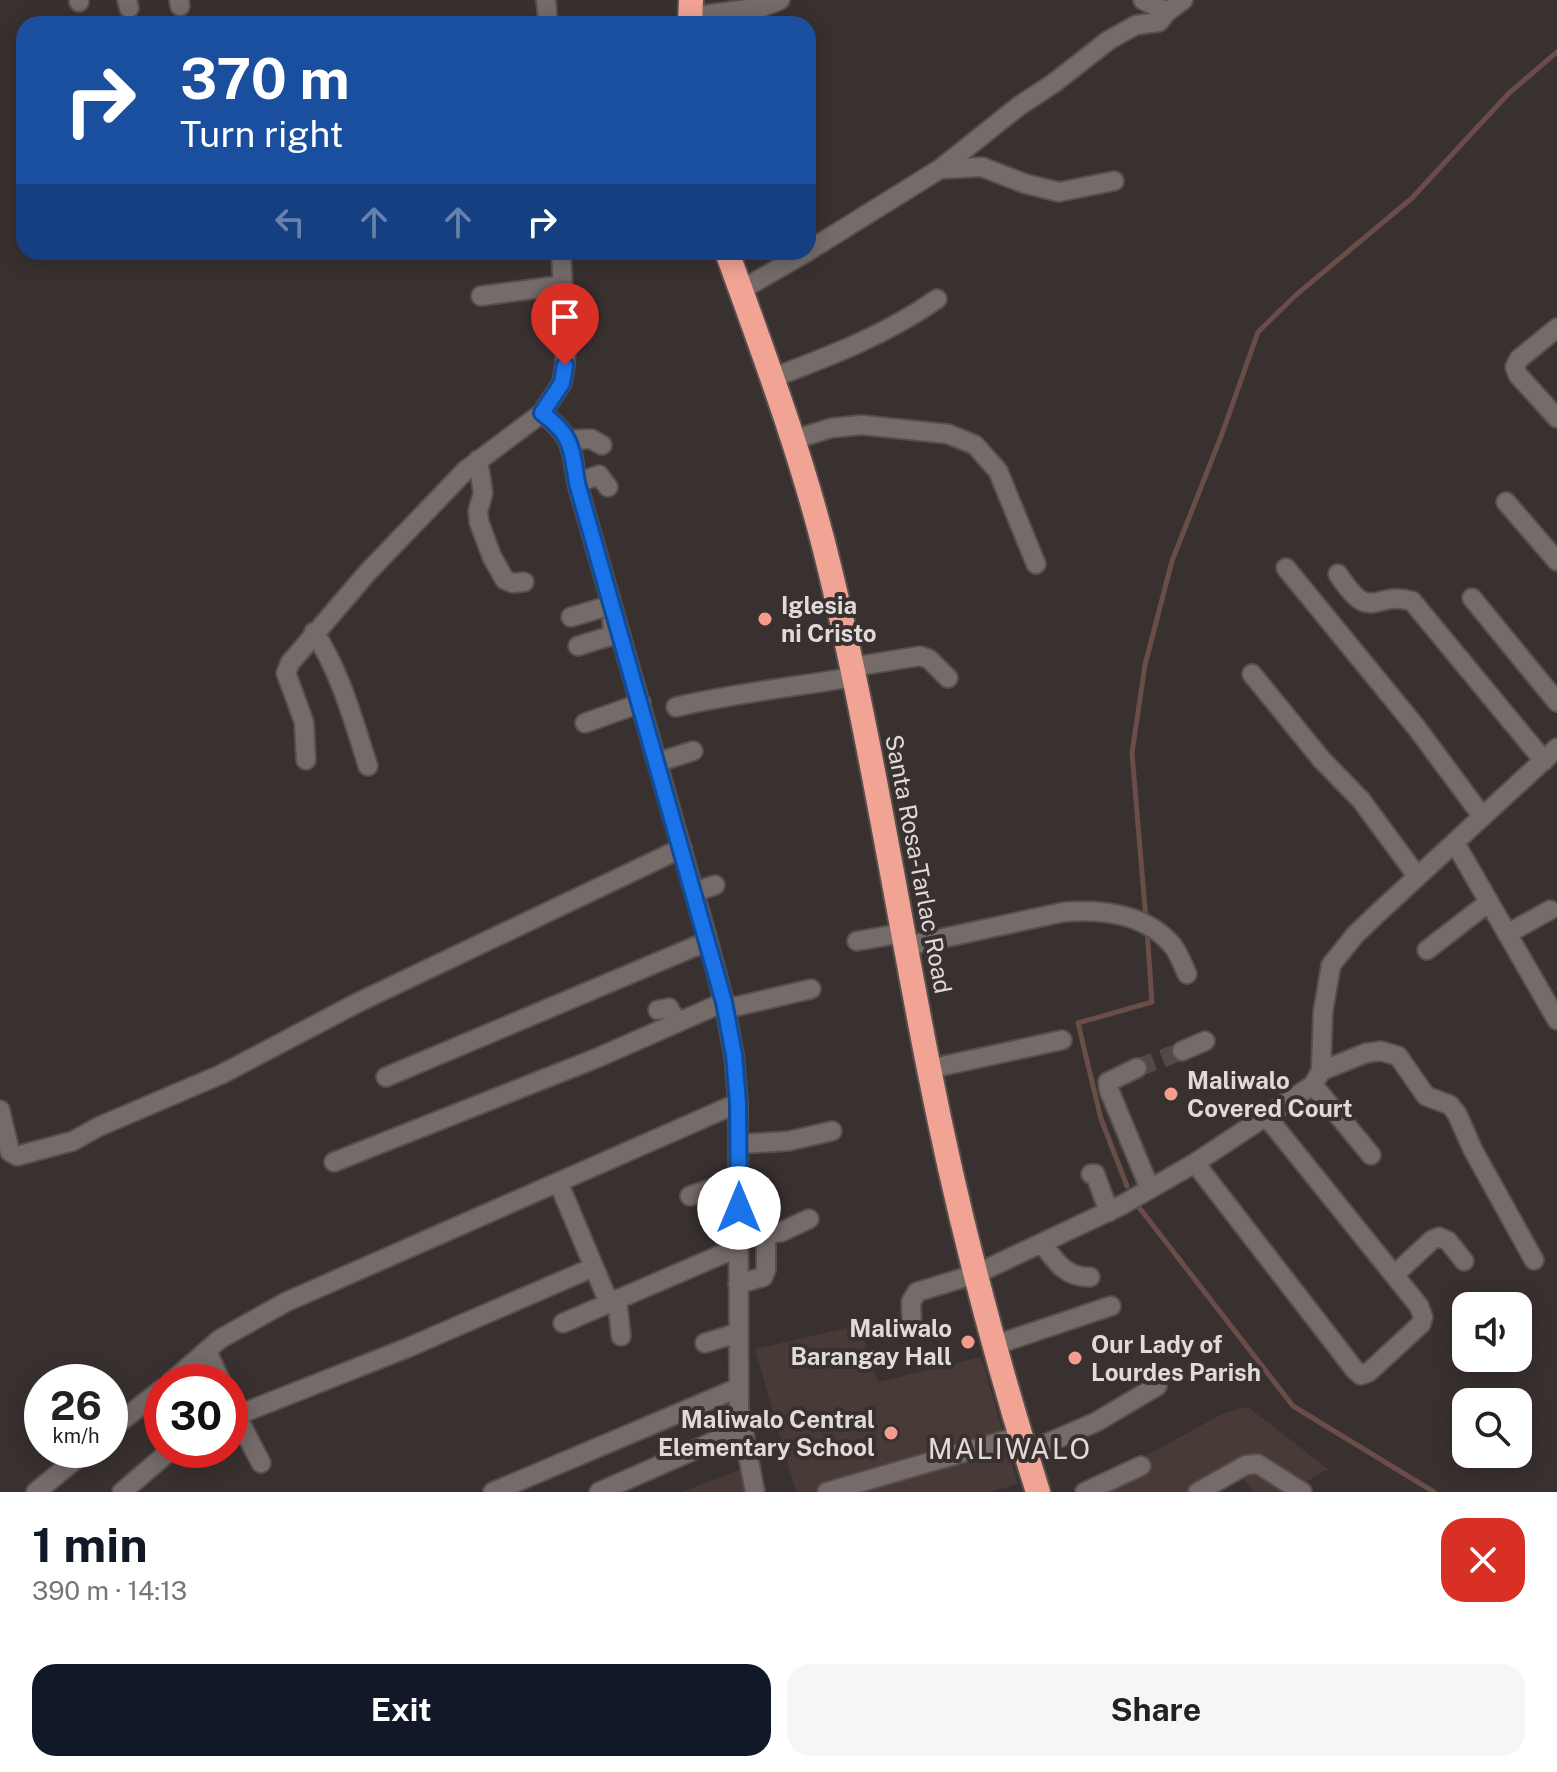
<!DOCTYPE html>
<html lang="en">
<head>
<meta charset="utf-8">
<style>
	body { margin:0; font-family:"Public Sans",sans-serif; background:#f6f6f6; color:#222; height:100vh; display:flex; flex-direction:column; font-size:30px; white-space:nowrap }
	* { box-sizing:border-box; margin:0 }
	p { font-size:26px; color:#767676 }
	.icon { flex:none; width:44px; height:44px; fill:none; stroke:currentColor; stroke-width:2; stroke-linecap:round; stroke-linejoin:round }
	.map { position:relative; height:1492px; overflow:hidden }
	.sheet { display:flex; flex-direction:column; background:#fff; flex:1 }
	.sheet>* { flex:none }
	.top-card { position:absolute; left:16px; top:16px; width:800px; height:244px; border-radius:24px; box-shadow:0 4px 20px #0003; background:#1a4fa0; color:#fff; overflow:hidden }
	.tools { position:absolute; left:1452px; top:1292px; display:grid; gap:16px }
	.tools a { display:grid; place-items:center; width:80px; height:80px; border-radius:16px; background:#fff; box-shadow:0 4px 20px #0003; font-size:40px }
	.speed { position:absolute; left:24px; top:1364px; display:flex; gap:16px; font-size:40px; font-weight:700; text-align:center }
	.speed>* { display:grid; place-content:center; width:104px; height:104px; border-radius:50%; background:#fff; box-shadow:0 4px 20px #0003; line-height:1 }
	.speed small { font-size:20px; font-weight:400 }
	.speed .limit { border:12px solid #d22; background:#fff; color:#111 }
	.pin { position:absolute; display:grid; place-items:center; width:68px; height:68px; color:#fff; margin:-82px -34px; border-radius:50% 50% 50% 0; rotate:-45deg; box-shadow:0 0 8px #0007 }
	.pin .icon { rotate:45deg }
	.me { position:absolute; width:88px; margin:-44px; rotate:0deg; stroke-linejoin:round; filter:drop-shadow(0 0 6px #0008) }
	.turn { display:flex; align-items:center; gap:28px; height:168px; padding:0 32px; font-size:36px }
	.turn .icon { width:104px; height:104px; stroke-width:2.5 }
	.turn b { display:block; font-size:56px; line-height:68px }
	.lanes { display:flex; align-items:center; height:76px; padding:0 32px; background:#0003; justify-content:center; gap:40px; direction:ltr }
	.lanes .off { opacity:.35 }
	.round { display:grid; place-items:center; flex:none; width:84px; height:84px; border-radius:24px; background:#f6f6f6 }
	.overview { display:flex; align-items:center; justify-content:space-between; height:136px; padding:0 32px }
	h1 { font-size:48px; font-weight:700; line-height:60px; color:#111827 }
	.action { display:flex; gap:16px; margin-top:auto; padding:16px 32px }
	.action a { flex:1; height:92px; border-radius:24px; background:#111827; color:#fff; font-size:32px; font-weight:700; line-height:92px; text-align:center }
	.action a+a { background:#f6f6f6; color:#222 }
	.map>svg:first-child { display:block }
</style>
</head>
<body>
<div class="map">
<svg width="1557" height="1492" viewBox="0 0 1557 1492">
	<rect width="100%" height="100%" fill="#393130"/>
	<path fill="#483a37" d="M859 1325 878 1382 981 1357 1018 1484 990 1492H796L755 1349Z
		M1248 1407 1332 1472 1325 1470 1291 1492H1254L1241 1476 1212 1492H1080L1224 1413Z
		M744 1468 751 1492H682Z"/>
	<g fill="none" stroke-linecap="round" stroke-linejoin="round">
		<path stroke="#6a4d48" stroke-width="5" d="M1146 920 1132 753 1145 665 1172 561 1222 434 1258 332 1296 295 1412 198 1508 94 1557 52
			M1127 1186 1101 1119 1078 1023 1152 1002 1147 930
			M1138 1206 1293 1406 1434 1492"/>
		<path stroke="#524a4a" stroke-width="18" stroke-dasharray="18 9" stroke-linecap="butt" d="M1137 1068 1182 1051"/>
		<defs>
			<path id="minor" d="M79 0V2
				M127 0 129 8
				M179 0 180 6
				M546 0 548 24
				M1143 0 1167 12 1183 0
				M690 17 762 7 780 0
				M940 169 1019 106 1054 83 1109 40 1136 25 1159 22 1167 12
				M808 251 940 169 982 167 1026 184 1059 192 1114 181
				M741 290 807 252
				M481 296 563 285
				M1557 328 1519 359 1515 367 1518 375 1557 418
				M772 378C830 356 886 335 937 299
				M542 413C573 437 571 446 577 483L708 941 724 1002 734 1055 738 1103 739 1408 755 1492
				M569 440 591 439 602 445
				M793 440 831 428 862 425 948 434 975 445 998 471 1036 564
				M478 460 483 493 478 511 479 522 492 557 505 580 513 583 524 582
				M577 483 599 475 608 487
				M1506 502 1557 561
				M1286 568 1416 727 1482 816
				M1338 574C1372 626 1372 590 1412 601L1544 761
				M1472 598 1557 702
				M571 617 612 605
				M314 632C341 673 353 720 368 766
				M578 646 610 636 613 633 612 622 616 620
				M852 667 920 656 929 659 948 678
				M1252 674 1322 760 1361 800 1417 876
				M676 707C734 693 794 687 854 677
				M585 723 641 703
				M306 760 304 722 286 673 290 663 368 572 466 470 542 413 562 383 565 365 566 344 561 252
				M658 762 693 751
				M1455 843 1557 1020
				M694 892 715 885
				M1507 934 1550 910
				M857 941 903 933
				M906 946 1064 912C1102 909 1147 914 1173 946 1179 954 1183 965 1187 974
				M1427 950 1489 902
				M725 1009 811 989
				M658 1010 669 1008 677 1023
				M1182 1051 1205 1041
				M1137 1068 1108 1082 1109 1090 1150 1189
				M929 1069 1062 1040
				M1321 1071 1366 1053 1381 1051 1398 1056 1426 1096 1450 1105 1457 1114 1473 1150 1534 1260
				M386 1077 708 941
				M1313 1085 1371 1155
				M0 1110 10 1152 17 1156 73 1141 98 1127 222 1074 359 1002 682 848
				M739 1144 789 1141 832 1131
				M334 1162 597 1058 724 1002
				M1195 1163 1355 1370 1361 1375 1369 1372 1421 1324 1423 1317 1419 1306 1266 1116
				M1091 1174H1095L1109 1212
				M559 1184 594 1267
				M690 1196 739 1179
				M739 1237 781 1232 809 1219
				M1042 1243C1055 1261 1066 1278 1090 1277
				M1394 1275 1432 1240 1439 1237 1448 1241 1464 1261
				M738 1284 763 1277 766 1270V1234
				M617 1299 621 1336
				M563 1323 739 1247
				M912 1329 911 1302 917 1292 976 1274 1122 1205 1195 1163 1313 1085 1321 1071 1323 1012 1331 965 1355 935 1378 913 1557 748
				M705 1343 737 1333
				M995 1345 1111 1306
				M207 1351 221 1382
				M171 1382 220 1339 286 1302 738 1103
				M230 1403 261 1463
				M230 1418 407 1348 594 1267 609 1303
				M110 1430 162 1389
				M1024 1453 1096 1422 1157 1386
				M36 1492 87 1450
				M122 1492 171 1450
				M493 1492 738 1388
				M599 1492 742 1429
				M827 1492 1020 1436
				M1085 1492 1141 1466
				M1198 1492 1246 1465 1258 1464 1302 1492"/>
			<path id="highway" d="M690 24 691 0
				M727 252C765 357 804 461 830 570 870 735 896 903 929 1069 957 1211 994 1353 1038 1492"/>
		</defs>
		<use href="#minor" stroke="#564f4e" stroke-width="22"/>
		<use href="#highway" stroke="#564f4e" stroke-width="28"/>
		<use href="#minor" stroke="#756c6a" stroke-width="18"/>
		<use href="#highway" stroke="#f1a394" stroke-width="24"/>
	</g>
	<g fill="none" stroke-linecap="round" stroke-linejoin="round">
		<defs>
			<path id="route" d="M565 365 562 383 542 413C573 436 571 447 577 483L724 1002 734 1055 738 1103 739 1208"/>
		</defs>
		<use href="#route" stroke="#114b97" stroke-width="20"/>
		<use href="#route" stroke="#1a73e8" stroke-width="14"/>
	</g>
	<g fill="#f49d8c" stroke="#393130" stroke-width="3">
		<circle cx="765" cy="619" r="8"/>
		<circle cx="1171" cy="1094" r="8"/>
		<circle cx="968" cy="1342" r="8"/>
		<circle cx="1075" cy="1358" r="8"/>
		<circle cx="891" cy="1433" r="8"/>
	</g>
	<g text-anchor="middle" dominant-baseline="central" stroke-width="8" stroke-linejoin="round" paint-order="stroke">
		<g font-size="24" font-weight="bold" fill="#e0dbda" stroke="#393130" text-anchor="start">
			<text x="781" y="605">Iglesia<tspan x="781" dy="28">ni Cristo</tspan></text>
			<text x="1187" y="1080">Maliwalo<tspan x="1187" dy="28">Covered Court</tspan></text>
			<text x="952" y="1328" text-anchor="end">Maliwalo<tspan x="952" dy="28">Barangay Hall</tspan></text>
			<text x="1091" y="1344">Our Lady of<tspan x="1091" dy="28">Lourdes Parish</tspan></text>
			<text x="875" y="1419" text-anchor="end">Maliwalo Central<tspan x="875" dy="28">Elementary School</tspan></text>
		</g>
		<g font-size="24" fill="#e0dbda" stroke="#393130">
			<text transform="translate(919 864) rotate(79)">Santa Rosa-Tarlac Road</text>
		</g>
		<g font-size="28" letter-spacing="2" fill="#e0dbda" stroke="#393130">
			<text x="1010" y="1448">MALIWALO</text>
		</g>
	</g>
</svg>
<div class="tools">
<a><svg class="icon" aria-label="sound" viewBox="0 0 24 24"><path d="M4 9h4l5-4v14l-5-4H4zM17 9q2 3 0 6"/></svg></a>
<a><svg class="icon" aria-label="search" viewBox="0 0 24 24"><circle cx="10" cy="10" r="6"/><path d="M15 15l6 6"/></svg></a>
</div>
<div class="speed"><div>26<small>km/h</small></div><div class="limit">30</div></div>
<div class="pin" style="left:565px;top:365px;background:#d93025"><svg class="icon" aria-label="arrive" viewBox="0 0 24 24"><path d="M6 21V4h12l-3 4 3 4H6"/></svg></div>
<svg class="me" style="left:739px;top:1208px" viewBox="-20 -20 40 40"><circle r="19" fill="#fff"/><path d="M0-13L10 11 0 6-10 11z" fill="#1a73e8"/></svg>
<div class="top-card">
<div class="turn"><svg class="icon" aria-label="right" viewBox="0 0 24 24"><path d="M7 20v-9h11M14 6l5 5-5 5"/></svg><div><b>370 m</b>Turn right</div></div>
<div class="lanes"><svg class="icon off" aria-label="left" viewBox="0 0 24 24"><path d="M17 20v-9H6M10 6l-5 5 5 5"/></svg><svg class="icon off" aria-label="ahead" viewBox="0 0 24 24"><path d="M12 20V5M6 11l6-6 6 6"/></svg><svg class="icon off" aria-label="ahead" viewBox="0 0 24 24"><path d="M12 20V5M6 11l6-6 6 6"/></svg><svg class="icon" aria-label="right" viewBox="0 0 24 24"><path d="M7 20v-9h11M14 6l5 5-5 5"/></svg></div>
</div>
</div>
<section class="sheet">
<div class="overview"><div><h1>1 min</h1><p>390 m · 14:13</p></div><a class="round" style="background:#d93025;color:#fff"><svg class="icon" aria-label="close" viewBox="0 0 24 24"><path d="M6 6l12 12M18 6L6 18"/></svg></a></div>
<div class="action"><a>Exit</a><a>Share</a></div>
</section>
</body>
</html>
